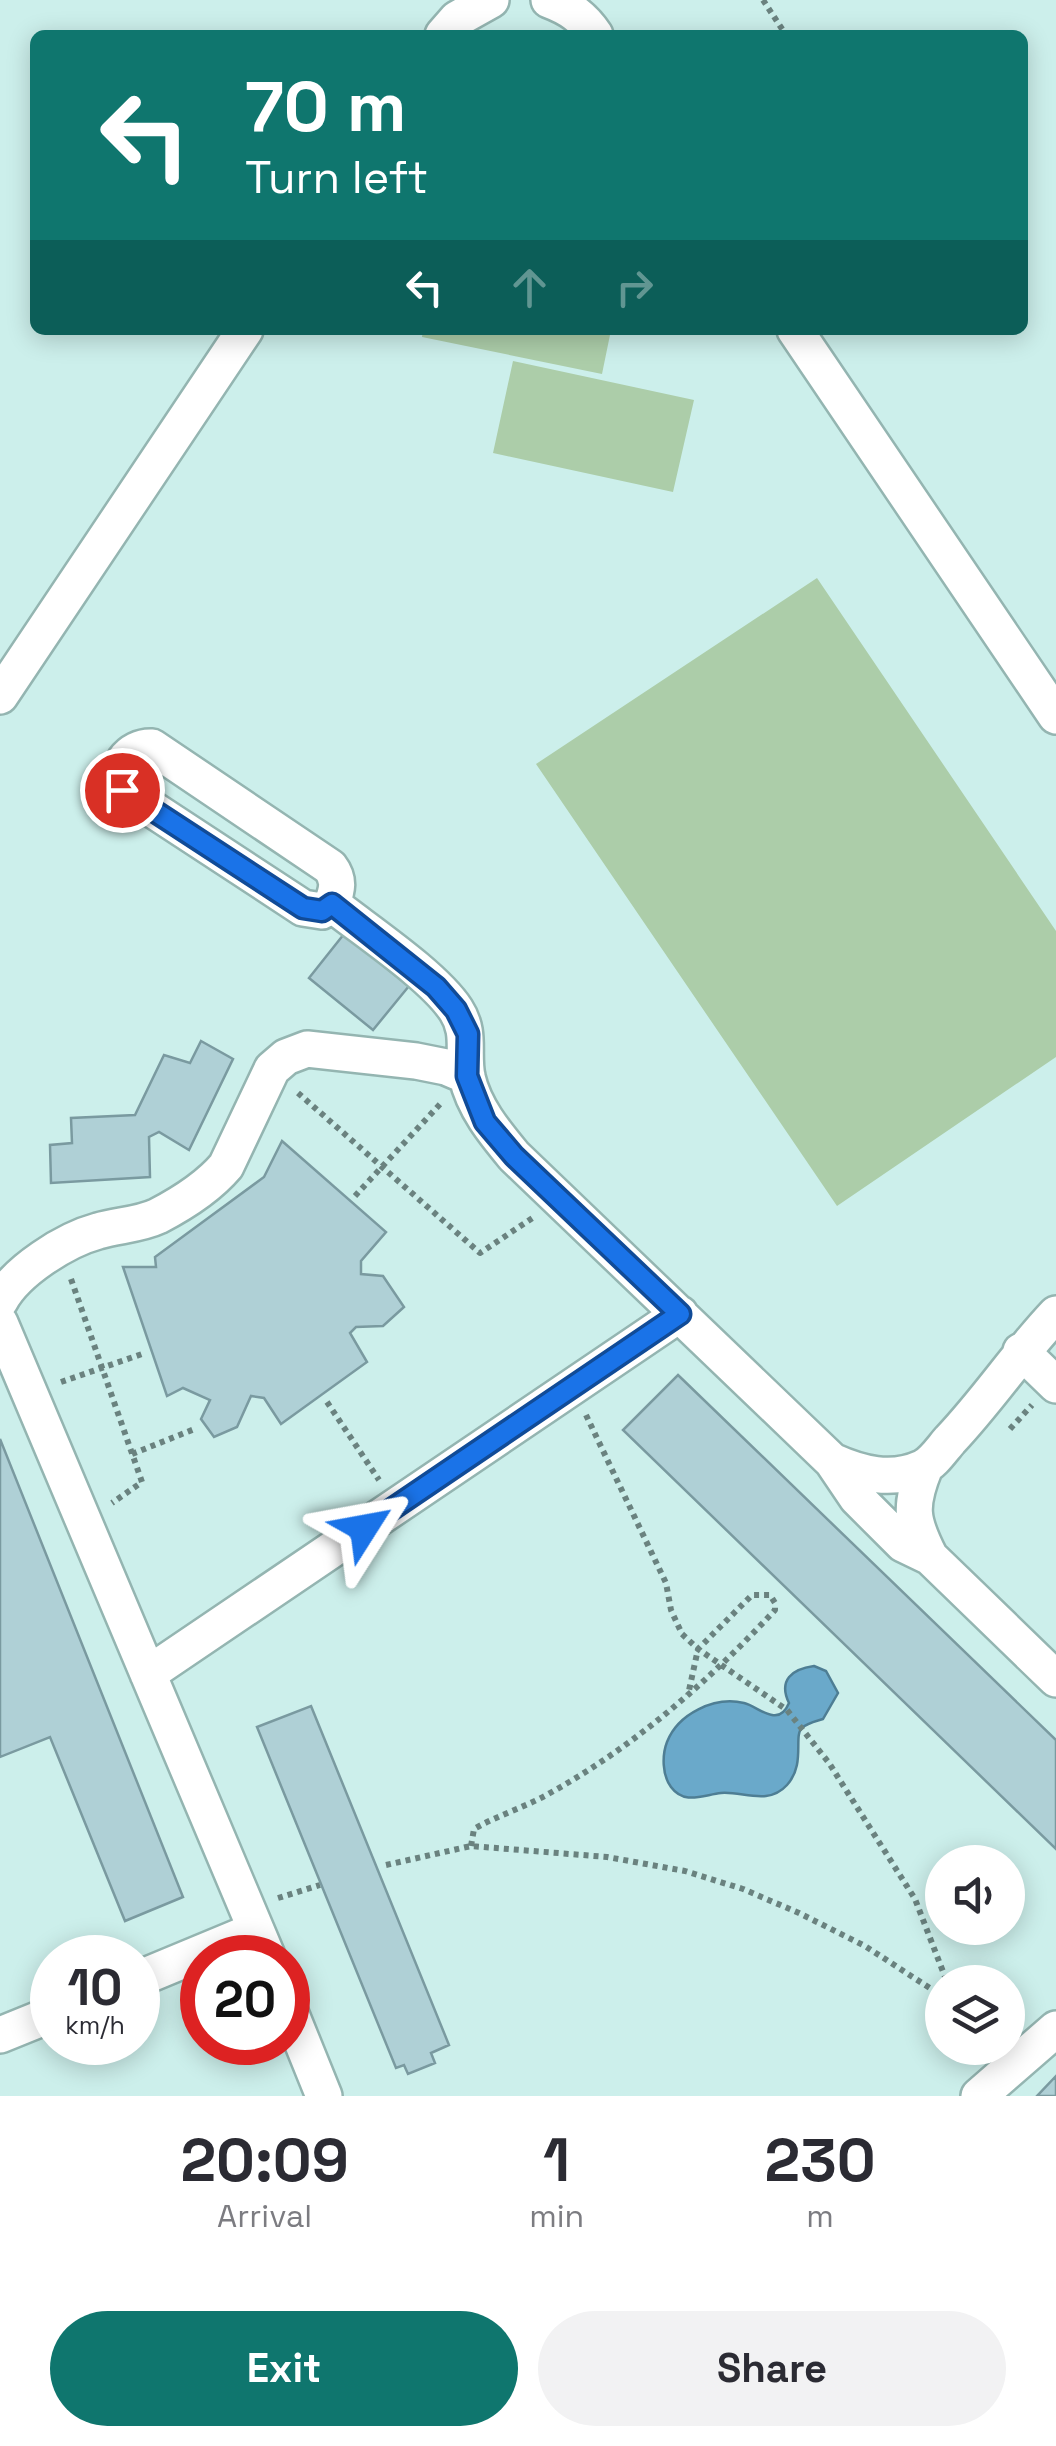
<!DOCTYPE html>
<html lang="en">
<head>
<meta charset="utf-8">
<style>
	body { margin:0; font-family:"Space Grotesk",sans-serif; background:#f2f2f3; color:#2b2b33; height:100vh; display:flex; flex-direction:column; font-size:38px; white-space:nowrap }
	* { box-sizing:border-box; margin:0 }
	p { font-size:32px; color:#7c7c81 }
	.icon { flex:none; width:55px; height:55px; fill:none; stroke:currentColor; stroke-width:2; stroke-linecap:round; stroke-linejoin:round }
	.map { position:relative; height:2096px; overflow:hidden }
	.side { display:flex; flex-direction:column; background:#fff; flex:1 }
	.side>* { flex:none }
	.banner { position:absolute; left:30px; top:30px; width:998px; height:305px; border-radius:15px; box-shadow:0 5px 25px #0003; background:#0f766e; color:#fff; overflow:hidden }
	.buttons { position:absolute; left:925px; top:1845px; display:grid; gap:20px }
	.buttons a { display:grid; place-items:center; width:100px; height:100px; border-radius:50%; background:#fff; box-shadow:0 5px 25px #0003; font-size:50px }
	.speed { position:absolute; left:30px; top:1935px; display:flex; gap:20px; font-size:50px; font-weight:700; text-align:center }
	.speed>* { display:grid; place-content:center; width:130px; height:130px; border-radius:50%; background:#fff; box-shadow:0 5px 25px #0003; line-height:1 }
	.speed small { font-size:25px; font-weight:400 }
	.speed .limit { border:15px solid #d22; background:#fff; color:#111 }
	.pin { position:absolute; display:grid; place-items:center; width:85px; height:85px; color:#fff; margin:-42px; border:5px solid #fff; border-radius:50%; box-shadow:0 2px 10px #0007 }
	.me { position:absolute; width:110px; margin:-55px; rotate:56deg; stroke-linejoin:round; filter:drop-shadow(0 0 8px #0008) }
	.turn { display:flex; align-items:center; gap:35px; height:210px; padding:0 50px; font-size:45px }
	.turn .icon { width:130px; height:130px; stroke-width:2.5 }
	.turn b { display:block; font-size:70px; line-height:85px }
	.lanes { display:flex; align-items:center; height:95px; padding:0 50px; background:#0003; justify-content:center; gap:50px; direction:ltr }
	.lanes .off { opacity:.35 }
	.eta { display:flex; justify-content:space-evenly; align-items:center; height:170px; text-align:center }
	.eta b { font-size:60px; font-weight:700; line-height:70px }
	.primary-button { display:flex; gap:20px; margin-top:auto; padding:20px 50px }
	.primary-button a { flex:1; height:115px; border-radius:60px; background:#0f766e; color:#fff; font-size:40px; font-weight:700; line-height:115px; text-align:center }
	.primary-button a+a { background:#f2f2f3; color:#2b2b33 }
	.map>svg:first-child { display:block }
</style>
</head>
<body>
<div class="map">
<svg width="1056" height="2096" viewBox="0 0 1056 2096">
	<rect width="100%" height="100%" fill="#ccefeb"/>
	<path fill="#accda9" d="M423 330H611L602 374 422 337Z
		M513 361 694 400 673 492 493 453Z
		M817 578 1056 931V1057L837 1206 536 764Z"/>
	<path fill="#6aa9ca" stroke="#4e7e94" stroke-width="2.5" d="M814 1666 826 1671 838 1693 823 1719C817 1721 807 1723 802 1728 793 1736 806 1764 787 1785 768 1806 743 1791 721 1793 703 1795 684 1805 671 1787 662 1775 662 1755 667 1742 678 1714 714 1696 744 1703 753 1705 763 1714 772 1715 781 1717 786 1710 789 1703 778 1680 792 1669 814 1666Z"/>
	<path fill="#afd0d6" stroke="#7a9aa0" stroke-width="2.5" d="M344 934 409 986 373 1030 309 978Z
		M201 1041 233 1059 189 1150 159 1132 149 1137 150 1177 51 1183 50 1145 72 1143 71 1118 135 1115 164 1055 190 1063Z
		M282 1141 386 1232 361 1261V1274L383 1276 404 1307 383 1326 356 1327 350 1333 367 1362 281 1424 264 1398 251 1396 237 1427 214 1437 201 1419 210 1400 183 1388 167 1396 123 1267H156L155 1257 264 1177Z
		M678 1375 1056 1740V1849L623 1430Z
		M0 1439 183 1897 125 1921 50 1737 0 1757Z
		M311 1706 449 2045 431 2053 435 2063 408 2074 404 2065 396 2068 257 1727Z
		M1056 2076V2096H1037Z"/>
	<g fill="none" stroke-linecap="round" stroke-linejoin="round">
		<defs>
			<path id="minor" d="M549 0C570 8 583 17 595 35
				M443 35 457 19 491 0
				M795 330 1056 716
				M0 696 245 330
				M332 904C337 890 340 880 330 867L152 747C129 746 112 769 123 790L303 908 322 911 332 904C366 931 434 976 456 1010 471 1033 462 1052 467 1077 474 1108 495 1133 514 1156L832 1461 857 1498 903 1544 930 1557 1056 1679
				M0 1301C16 1271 65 1240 98 1231 118 1225 139 1225 158 1216 181 1204 209 1186 226 1166L272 1069 286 1057 307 1049 416 1061 446 1067 467 1076
				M0 1323 268 1958
				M1021 1351 1056 1385
				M832 1461C861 1474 891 1482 922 1468 933 1463 942 1449 950 1440 988 1400 1018 1354 1056 1314
				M925 1467C909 1506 911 1520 930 1557
				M148 1674 680 1314
				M138 1979 256 1930
				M288 2007 324 2096
				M0 2035 52 2014
				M979 2096 1056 2029"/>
		</defs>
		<use href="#minor" stroke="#94b5b1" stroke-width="40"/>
		<path stroke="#6a827f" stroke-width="6" stroke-dasharray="5 5" stroke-linecap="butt" d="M763 0 786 35
			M298 1093 480 1253 534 1217
			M355 1196 442 1102
			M71 1279 142 1482 112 1503
			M61 1382 145 1353
			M327 1402 379 1480
			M586 1415 666 1583 671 1610 682 1634 698 1649 787 1710 829 1763 915 1899 947 1982
			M1010 1429 1032 1405
			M132 1454 197 1428
			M471 1846 474 1829C498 1815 526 1807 550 1793 635 1746 709 1681 775 1610V1603L770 1595H752L698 1649 688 1695
			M386 1865 471 1846 607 1857 685 1871 743 1889 799 1913 865 1946 942 1996
			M278 1898 320 1885"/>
		<use href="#minor" stroke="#fff" stroke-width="35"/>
	</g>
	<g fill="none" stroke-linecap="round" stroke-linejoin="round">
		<defs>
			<path id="route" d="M122 790 303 908 322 911 332 904 436 987 456 1010 468 1034 467 1076 485 1122 514 1156 680 1314 364 1528"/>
		</defs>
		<use href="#route" stroke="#114b97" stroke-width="25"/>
		<use href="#route" stroke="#1a73e8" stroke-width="18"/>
	</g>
</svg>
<div class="buttons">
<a><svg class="icon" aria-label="sound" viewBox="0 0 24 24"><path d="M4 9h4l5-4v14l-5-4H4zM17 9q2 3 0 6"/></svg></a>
<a><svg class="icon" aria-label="layers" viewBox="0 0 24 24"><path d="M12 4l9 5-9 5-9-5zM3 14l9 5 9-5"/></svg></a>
</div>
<div class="speed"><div>10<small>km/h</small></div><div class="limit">20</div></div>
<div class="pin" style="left:122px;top:790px;background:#d93025"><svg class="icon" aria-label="arrive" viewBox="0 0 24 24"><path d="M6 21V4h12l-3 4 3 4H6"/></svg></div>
<svg class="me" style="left:364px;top:1528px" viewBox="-20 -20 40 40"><path d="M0-17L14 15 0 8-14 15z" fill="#1a73e8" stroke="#fff" stroke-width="4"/></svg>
<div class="banner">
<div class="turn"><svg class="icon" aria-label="left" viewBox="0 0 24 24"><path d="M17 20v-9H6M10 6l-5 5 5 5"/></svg><div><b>70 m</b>Turn left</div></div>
<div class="lanes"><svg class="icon" aria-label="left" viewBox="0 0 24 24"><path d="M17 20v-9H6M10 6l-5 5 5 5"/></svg><svg class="icon off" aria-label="ahead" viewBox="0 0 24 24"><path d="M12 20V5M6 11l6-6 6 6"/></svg><svg class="icon off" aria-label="right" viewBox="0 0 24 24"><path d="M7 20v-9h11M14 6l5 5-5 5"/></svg></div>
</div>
</div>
<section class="side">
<div class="eta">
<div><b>20:09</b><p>Arrival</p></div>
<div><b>1</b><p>min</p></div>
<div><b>230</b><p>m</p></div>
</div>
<div class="primary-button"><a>Exit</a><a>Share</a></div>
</section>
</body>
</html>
